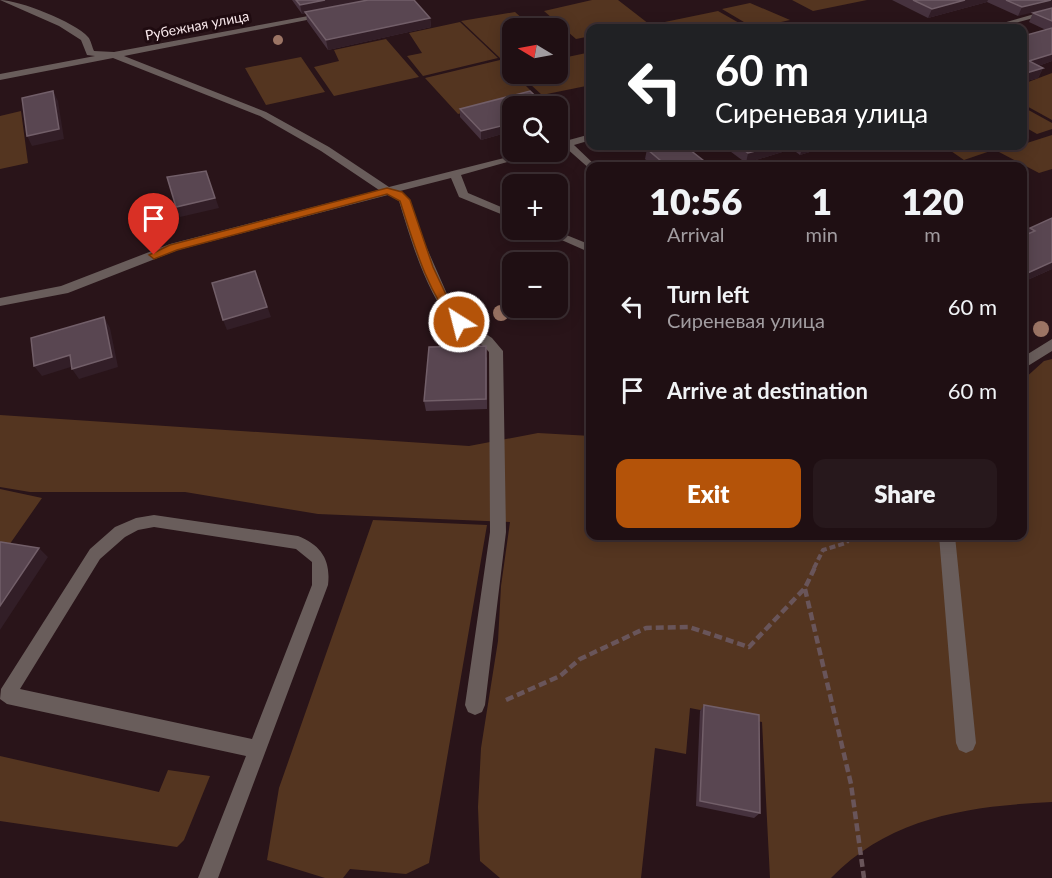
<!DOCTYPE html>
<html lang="en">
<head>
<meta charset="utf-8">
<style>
	body { margin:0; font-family:Lato,sans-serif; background:#27181c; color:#f1f3f6; height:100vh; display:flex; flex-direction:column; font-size:22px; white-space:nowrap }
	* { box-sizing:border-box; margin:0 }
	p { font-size:20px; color:#a19ca0 }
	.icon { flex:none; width:33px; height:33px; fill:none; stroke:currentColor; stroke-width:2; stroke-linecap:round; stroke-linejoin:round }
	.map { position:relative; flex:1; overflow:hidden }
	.sheet { position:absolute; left:586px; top:162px; width:441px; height:378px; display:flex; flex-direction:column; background:#1f0f13; border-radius:12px; box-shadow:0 3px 15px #0003,0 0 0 2px #3c2f33 }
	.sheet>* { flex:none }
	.top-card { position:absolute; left:586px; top:24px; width:441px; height:126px; border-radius:12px; box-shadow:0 3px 15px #0003,0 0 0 2px #3c2f33; background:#202124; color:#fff; overflow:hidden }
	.needle { width:39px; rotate:280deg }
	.buttons { position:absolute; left:502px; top:18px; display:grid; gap:12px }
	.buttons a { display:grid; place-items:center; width:66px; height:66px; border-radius:12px; background:#1f0f13; box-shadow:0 3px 15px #0003,0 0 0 2px #3c2f33; font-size:30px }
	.pin { position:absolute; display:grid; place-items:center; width:51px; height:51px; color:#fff; margin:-62px -26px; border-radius:50% 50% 50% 0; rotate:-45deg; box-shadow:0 0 6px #0007 }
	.pin .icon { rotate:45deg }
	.me { position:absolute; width:66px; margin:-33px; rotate:324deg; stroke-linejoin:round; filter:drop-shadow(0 0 4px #0008) }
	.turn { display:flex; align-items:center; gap:21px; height:126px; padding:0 30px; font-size:27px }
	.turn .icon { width:78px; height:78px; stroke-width:2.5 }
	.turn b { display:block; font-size:42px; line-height:51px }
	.eta { display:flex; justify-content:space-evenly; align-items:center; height:102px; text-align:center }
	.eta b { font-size:36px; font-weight:800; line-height:42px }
	.action { display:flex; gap:12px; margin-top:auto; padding:12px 30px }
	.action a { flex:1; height:69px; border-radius:12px; background:#b45309; color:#fff; font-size:24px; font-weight:800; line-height:69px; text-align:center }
	.action a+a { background:#27181c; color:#f1f3f6 }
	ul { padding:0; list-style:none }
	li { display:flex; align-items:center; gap:18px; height:84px; padding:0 30px }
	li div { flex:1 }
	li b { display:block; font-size:22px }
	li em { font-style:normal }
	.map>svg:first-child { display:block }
</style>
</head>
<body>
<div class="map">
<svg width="1052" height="878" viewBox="0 0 1052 878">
	<rect width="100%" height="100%" fill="#291419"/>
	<path fill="#543520" d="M592 0H618L649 24 626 28H591V36L576 39 544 11Z
		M792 0H867L813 11Z
		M750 3 790 20 754 28 722 9Z
		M718 11 748 28H661L655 24Z
		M515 12 533 28H513V55L500 58 461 21Z
		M460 22 498 58 423 76 407 56 422 53 409 33Z
		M386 39 419 77 334 96 314 67 339 61 334 50Z
		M591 52V85L542 95 519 74H558V59Z
		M301 57 325 92 266 105 245 68Z
		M500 60 535 95 458 114 425 78Z
		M1052 73V120L1023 104V84Z
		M1023 107 1052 123V129L1037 134 1023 126Z
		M21 111 28 163 0 169V116Z
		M1052 135V169L1039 173 999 152Z
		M952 146H1005L964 160 948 149Z
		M1052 359V802C970 806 891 816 831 878H770L762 722 690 708 686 754 655 748 641 878H500L480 861 478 807 481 748 498 641 501 586 510 522 318 514 185 492H30L0 487V415L469 446 538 433 591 436V536H1023V380L1044 361Z
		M0 489 42 498 0 558Z
		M373 520 487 525 429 863 406 874 350 869 343 878H325L267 860 279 788Z
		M0 756 159 792 168 770 210 776 184 840 177 847 0 821Z"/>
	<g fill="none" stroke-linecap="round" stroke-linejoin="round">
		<path stroke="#69555a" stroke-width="4" stroke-dasharray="6 3" stroke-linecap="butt" d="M814 568 823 550 846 543 852 536"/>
		<path stroke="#69555a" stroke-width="4.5" stroke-dasharray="8 4" stroke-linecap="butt" d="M805 589 851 784 864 878
			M506 700 560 676 580 659 646 628 689 627 749 647 805 588 815 567"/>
		<path fill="#695d5b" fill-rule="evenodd" d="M154 515 298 536C321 545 331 560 328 585L218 878H198L246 756 7 704 0 699 1 689 90 549 115 527 136 518ZM154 527 296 549 312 562V585L252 739 20 689 100 559 125 537 138 530Z"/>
		<path fill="#695d5b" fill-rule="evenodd" d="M0 0C19 0 75 22 88 37 91 40 92 47 94 51L114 52 330 12V16H327L124 56 266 112 329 147 389 187 528 152H543L461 175 468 193 513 212V219L459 197 451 178 400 191 410 200 422 237 451 303 464 319 492 338 503 351 506 532 485 705 482 712 475 715 468 712 465 705 490 532 489 352C479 340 464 335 453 323 427 296 410 237 399 201L388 195 178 250 68 293 0 306V298L61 286 170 244 379 190 321 151 260 116 113 58 0 80V74L95 56 87 55 81 40 59 26Z
			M1052 9V13L997 28H985Z
			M591 134V140L574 145 596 166H591V170L565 147 558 149V143Z
			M539 230H554L591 245V253Z
			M1052 339V351L1023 369V357Z
			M939 536H955L976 743 973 750 966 753 959 750 956 743Z"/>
	</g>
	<g fill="#9c7565">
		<circle cx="278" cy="40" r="5"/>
		<circle cx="501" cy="313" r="8"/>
		<circle cx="1041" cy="329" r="8"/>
	</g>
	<path fill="#46323e" d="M292 0H414L430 18 431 27 328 50 307 21 306 13 302 14Z
		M892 0H1052L1018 16 987 2 928 18Z
		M1052 8V61L1038 66 1043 68 1038 78 1023 82V36L1046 30 1029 22 1033 13Z
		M513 106V131L481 140 460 117V109Z
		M723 146H829L800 155 792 149 746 163Z
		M647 149 703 166H653L645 159Z
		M1052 218V269L1023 282V236L1025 235 1030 228Z
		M487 357V409L426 411 424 401Z
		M704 705 760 813 754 818 696 806 700 711Z"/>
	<path fill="#321e27" d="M325 0H375L302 14 300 5Z
		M965 0H988L987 2 928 18 932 9Z
		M1052 0V8L1018 16 1022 7Z
		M430 18 431 27 328 50 326 40Z
		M1052 54V61L1024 71 1029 61Z
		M1043 68 1038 78 1023 82V74Z
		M53 91 58 101 64 139 32 146 27 136Z
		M513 123V131L481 140V131Z
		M774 146H793L792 149 746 163 748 153Z
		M803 146H829L800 155Z
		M704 161 703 166H687Z
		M206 171 219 208 180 217 176 207Z
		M1052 262V269L1023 282V275Z
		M255 271 271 317 227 330 223 320Z
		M104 317 110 328 118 367 79 379 72 369Z
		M70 355 77 365 42 376 34 366Z
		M39 548 48 557 0 630V606Z"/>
	<path fill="#594651" stroke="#725f69" stroke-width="1.5" d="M296 0H325L300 5Z
		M368 0H414L430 18 326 40 305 12Z
		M913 0H965L932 9Z
		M1006 0H1051L1022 7Z
		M1052 8V21L1033 13Z
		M1052 28V54L1029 61 1043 68 1023 74V36Z
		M53 91 59 129 27 136 22 98Z
		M530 91 546 106H513V123L481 131 460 109Z
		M659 146H685L704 161 687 166H667L647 149Z
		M738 146H774L748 153Z
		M206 171 215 198 176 207 167 177Z
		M1052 218V262L1023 275V236L1035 231 1030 228Z
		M255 271 267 307 223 320 212 283Z
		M104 317 112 357 72 369 70 355 34 366 31 338Z
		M486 346V399L424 401 429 347Z
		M0 542H1L39 548 0 606Z
		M704 705 759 715 760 813 700 801Z"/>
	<path fill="#b45309" stroke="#753606" stroke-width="1.5" d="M387 188 402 192 410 200 433 267 450 303 465 322 464 325H455C426 289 414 244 400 201L387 194 177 250 154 259 149 255 170 245Z"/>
	<g text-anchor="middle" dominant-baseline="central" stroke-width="6" stroke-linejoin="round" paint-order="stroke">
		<g font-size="14" fill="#faeaed" stroke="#1f0b10">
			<text transform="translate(197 25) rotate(-11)">Рубежная улица</text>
		</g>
	</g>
</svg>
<div class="buttons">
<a><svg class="needle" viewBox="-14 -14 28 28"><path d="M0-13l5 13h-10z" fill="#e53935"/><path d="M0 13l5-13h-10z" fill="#a19ca0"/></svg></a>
<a><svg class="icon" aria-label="search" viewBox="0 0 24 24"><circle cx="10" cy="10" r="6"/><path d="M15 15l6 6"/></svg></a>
<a>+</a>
<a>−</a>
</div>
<div class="pin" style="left:154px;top:255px;background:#d93025"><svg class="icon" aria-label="arrive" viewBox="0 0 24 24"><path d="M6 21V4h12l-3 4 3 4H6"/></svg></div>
<svg class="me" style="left:459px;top:322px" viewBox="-20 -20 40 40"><circle r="17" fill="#b45309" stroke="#fff" stroke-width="3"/><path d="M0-11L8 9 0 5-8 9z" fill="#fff"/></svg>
<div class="top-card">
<div class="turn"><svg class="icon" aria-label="left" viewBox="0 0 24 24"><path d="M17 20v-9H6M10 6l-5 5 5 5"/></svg><div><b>60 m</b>Сиреневая улица</div></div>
</div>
<section class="sheet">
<div class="eta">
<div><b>10:56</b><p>Arrival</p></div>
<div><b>1</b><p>min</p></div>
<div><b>120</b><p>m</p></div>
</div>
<ul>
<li><svg class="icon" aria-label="left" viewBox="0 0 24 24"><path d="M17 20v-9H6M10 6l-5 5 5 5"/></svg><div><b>Turn left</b><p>Сиреневая улица</p></div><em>60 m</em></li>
<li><svg class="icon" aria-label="arrive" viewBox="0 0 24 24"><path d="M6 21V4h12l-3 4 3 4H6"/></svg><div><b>Arrive at destination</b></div><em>60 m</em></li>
</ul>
<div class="action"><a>Exit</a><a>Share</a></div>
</section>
</div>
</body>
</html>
